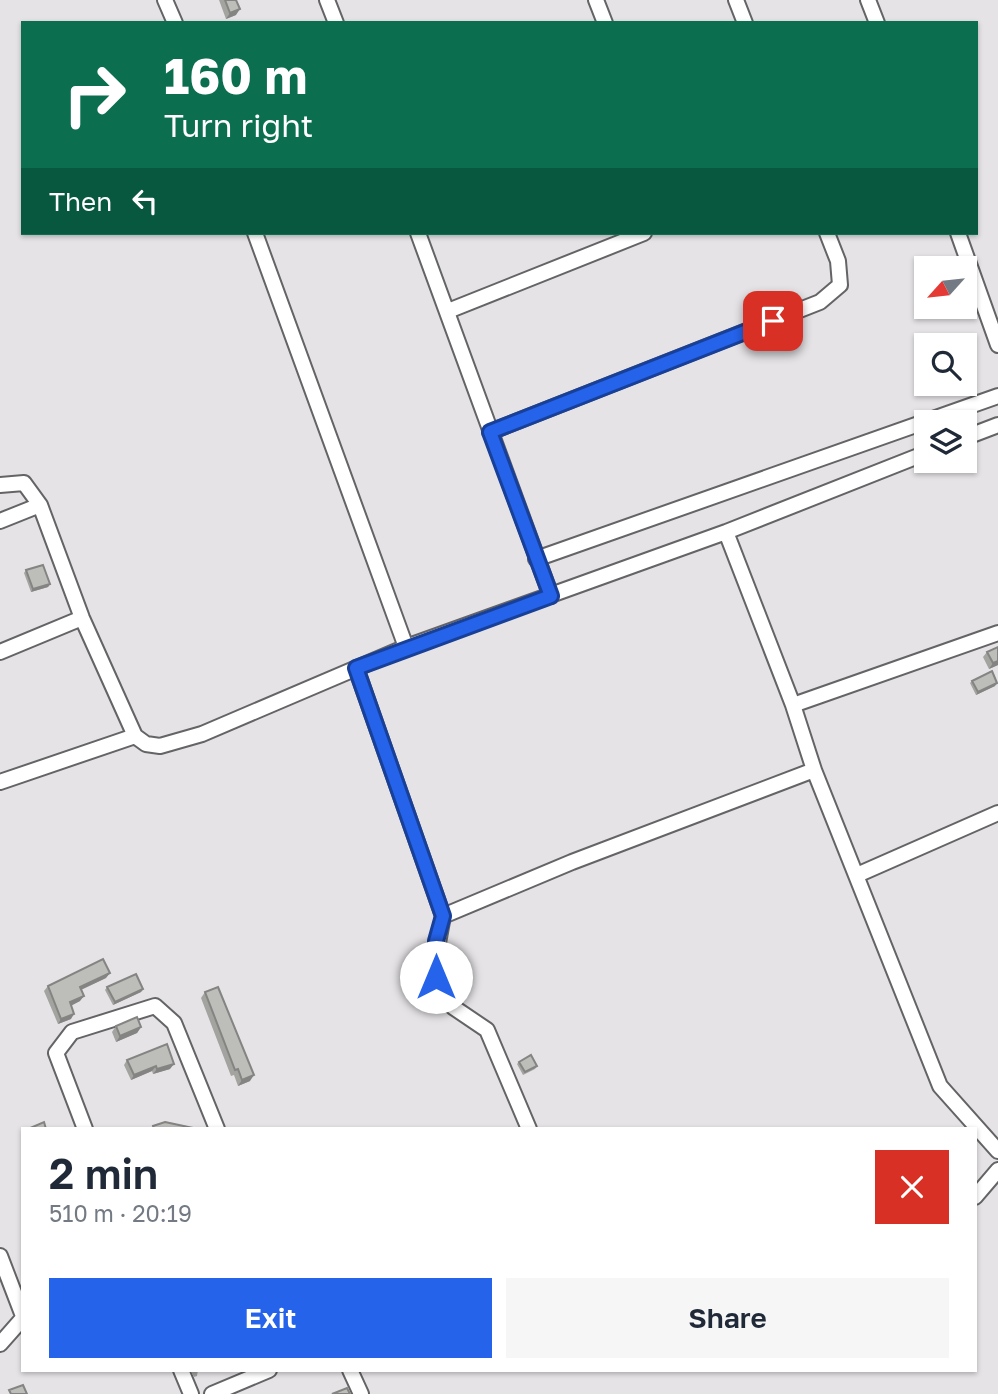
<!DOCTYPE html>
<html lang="en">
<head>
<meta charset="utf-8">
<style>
	body { margin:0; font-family:"Golos Text",sans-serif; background:#f6f6f7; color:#1f2937; height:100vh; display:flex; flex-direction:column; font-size:26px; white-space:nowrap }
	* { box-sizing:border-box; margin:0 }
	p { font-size:23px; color:#747a83 }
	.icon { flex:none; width:38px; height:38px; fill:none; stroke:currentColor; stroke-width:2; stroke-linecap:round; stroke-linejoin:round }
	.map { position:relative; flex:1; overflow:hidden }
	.side { position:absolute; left:21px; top:1127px; width:956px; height:245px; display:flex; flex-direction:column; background:#fff; border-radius:0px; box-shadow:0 2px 5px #0004 }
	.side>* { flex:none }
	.top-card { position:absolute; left:21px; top:21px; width:957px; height:214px; border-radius:0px; box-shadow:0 2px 5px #0004; background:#0b6e4f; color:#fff; overflow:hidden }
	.needle { width:46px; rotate:243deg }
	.buttons { position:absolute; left:914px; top:256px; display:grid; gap:14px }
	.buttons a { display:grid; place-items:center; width:63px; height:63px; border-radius:0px; background:#fff; box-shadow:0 2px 5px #0004; font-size:35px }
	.pin { position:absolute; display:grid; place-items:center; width:60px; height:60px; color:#fff; margin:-30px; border-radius:14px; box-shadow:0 4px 10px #0006 }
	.me { position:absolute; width:77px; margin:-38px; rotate:0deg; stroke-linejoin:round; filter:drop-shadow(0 0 5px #0008) }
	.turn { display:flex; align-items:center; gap:24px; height:147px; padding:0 28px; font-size:32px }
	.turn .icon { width:91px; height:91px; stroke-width:2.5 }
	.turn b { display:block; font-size:49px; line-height:60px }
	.then { display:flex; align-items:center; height:66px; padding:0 28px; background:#0003; gap:14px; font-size:26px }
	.round { display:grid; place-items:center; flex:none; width:74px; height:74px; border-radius:0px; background:#f6f6f7 }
	.headline { display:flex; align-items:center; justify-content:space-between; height:119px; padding:0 28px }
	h1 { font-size:42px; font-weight:600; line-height:52px }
	.action { display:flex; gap:14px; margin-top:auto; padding:14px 28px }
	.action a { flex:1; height:80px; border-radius:0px; background:#2563eb; color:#fff; font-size:28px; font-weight:600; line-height:80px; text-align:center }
	.action a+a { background:#f6f6f7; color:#1f2937 }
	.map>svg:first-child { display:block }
</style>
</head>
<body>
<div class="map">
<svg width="998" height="1394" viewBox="0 0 998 1394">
	<rect width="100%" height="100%" fill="#e5e3e6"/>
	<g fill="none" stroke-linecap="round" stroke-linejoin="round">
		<defs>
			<path id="minor" d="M165 0 175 23
				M327 0 336 23
				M596 0 605 23
				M736 0 745 23
				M868 0 877 23
				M255 233 406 647
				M418 233 551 596
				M958 233 998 345
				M448 311 644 233
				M490 432 820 302 840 285 838 261 827 233
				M964 438 998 425
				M0 485 24 483 40 505 82 618 135 736 146 744 160 746 202 734 406 647 726 532 926 453
				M0 521 40 505
				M536 559 998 396
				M0 652 82 618
				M356 668 443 916 435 959 436 977 441 992 453 1007 487 1030 529 1129
				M793 705 998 633
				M814 770 940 1086 998 1151
				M0 782 135 736
				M857 875 998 813
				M443 916 572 862 814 770 793 705 726 532
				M85 1129 56 1053 72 1032 155 1006 174 1023 217 1129
				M975 1197 998 1170
				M0 1256 23 1316
				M0 1344 23 1318
				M181 1370 191 1394
				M350 1370 361 1394
				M212 1394 269 1370"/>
		</defs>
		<use href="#minor" stroke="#646365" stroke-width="18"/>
		<use href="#minor" stroke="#fff" stroke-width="14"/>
	</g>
	<path fill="#a3a3a0" d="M219 0H236V15L226 19Z
		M26 570 50 584 48 587 31 592 24 573Z
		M998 647V665L989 669 983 657 987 652Z
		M972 681 995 686 976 695 970 683Z
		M106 978 81 990 80 1001 71 1005V1019L58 1024 44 991 48 986Z
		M107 987 143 989 141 992 113 1005 105 990Z
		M205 992 250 1081 238 1086 234 1075 231 1076 201 998Z
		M116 1026 141 1027 137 1033 116 1042 112 1032Z
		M127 1060 170 1069 153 1074 152 1071 131 1080 124 1065Z
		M519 1062 537 1066 535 1069 523 1075 517 1064Z
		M190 1370H198L197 1376 194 1377Z"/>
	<path fill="#848482" d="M240 9 236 15 226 19 230 13Z
		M50 584 48 587 31 592 33 589Z
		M998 661V665L989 669 993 663Z
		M997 683 995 686 976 695 978 692Z
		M110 973 106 978 76 992 80 987Z
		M143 989 141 992 113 1005 115 1002Z
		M84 996 80 1001 67 1008 70 1002Z
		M74 1014 71 1019 58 1024 61 1019Z
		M141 1027 137 1033 116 1042 120 1036Z
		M174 1064 170 1069 153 1074 157 1069Z
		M156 1066 152 1071 131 1080 134 1075Z
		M254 1075 250 1081 238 1086 242 1080Z"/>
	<path fill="#bdbdba" stroke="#848482" stroke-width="2" d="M225 0H236L240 9 230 13Z
		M43 565 50 584 33 589 26 570Z
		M998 647V661L993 663 987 652Z
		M992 671 997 683 978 692 972 681Z
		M103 959 110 973 80 987 84 996 70 1002 74 1014 61 1019 48 986Z
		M136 974 143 989 115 1002 107 987Z
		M218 987 254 1075 242 1080 238 1069 235 1070 205 992Z
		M137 1017 141 1027 120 1036 116 1026Z
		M167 1044 174 1064 157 1069 156 1066 134 1075 127 1060Z
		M531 1055 537 1066 525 1072 519 1062Z
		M44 1122 46 1129H28Z
		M165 1122 193 1128 154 1129 153 1126Z
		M23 1385 27 1394H11L9 1390Z
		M347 1388 350 1394H332Z"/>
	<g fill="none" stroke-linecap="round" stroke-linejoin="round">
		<defs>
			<path id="route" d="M436 977V941L443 916 356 668 551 596 490 432 773 321"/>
		</defs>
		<use href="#route" stroke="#184099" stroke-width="18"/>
		<use href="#route" stroke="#2563eb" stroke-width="12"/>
	</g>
</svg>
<div class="buttons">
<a><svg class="needle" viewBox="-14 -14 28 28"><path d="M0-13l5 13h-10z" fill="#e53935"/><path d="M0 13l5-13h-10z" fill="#747a83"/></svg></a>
<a><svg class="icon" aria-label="search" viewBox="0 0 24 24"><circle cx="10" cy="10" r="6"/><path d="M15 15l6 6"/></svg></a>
<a><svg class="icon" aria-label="layers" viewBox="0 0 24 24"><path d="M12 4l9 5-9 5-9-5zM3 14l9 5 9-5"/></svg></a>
</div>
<div class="pin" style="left:773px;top:321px;background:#d93025"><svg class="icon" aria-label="arrive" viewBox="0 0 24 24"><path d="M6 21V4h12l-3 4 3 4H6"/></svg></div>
<svg class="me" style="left:436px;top:977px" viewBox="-20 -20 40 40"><circle r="19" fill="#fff"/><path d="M0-13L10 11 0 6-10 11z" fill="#2563eb"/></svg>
<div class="top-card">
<div class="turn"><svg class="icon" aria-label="right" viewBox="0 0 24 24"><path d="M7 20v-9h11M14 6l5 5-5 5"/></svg><div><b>160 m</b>Turn right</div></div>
<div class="then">Then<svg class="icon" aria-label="left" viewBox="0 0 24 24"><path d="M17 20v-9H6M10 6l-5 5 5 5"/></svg></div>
</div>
<section class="side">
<div class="headline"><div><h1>2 min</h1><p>510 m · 20:19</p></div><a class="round" style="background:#d93025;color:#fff"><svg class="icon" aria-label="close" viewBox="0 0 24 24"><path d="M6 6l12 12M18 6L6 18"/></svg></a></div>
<div class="action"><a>Exit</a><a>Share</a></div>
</section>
</div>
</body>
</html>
